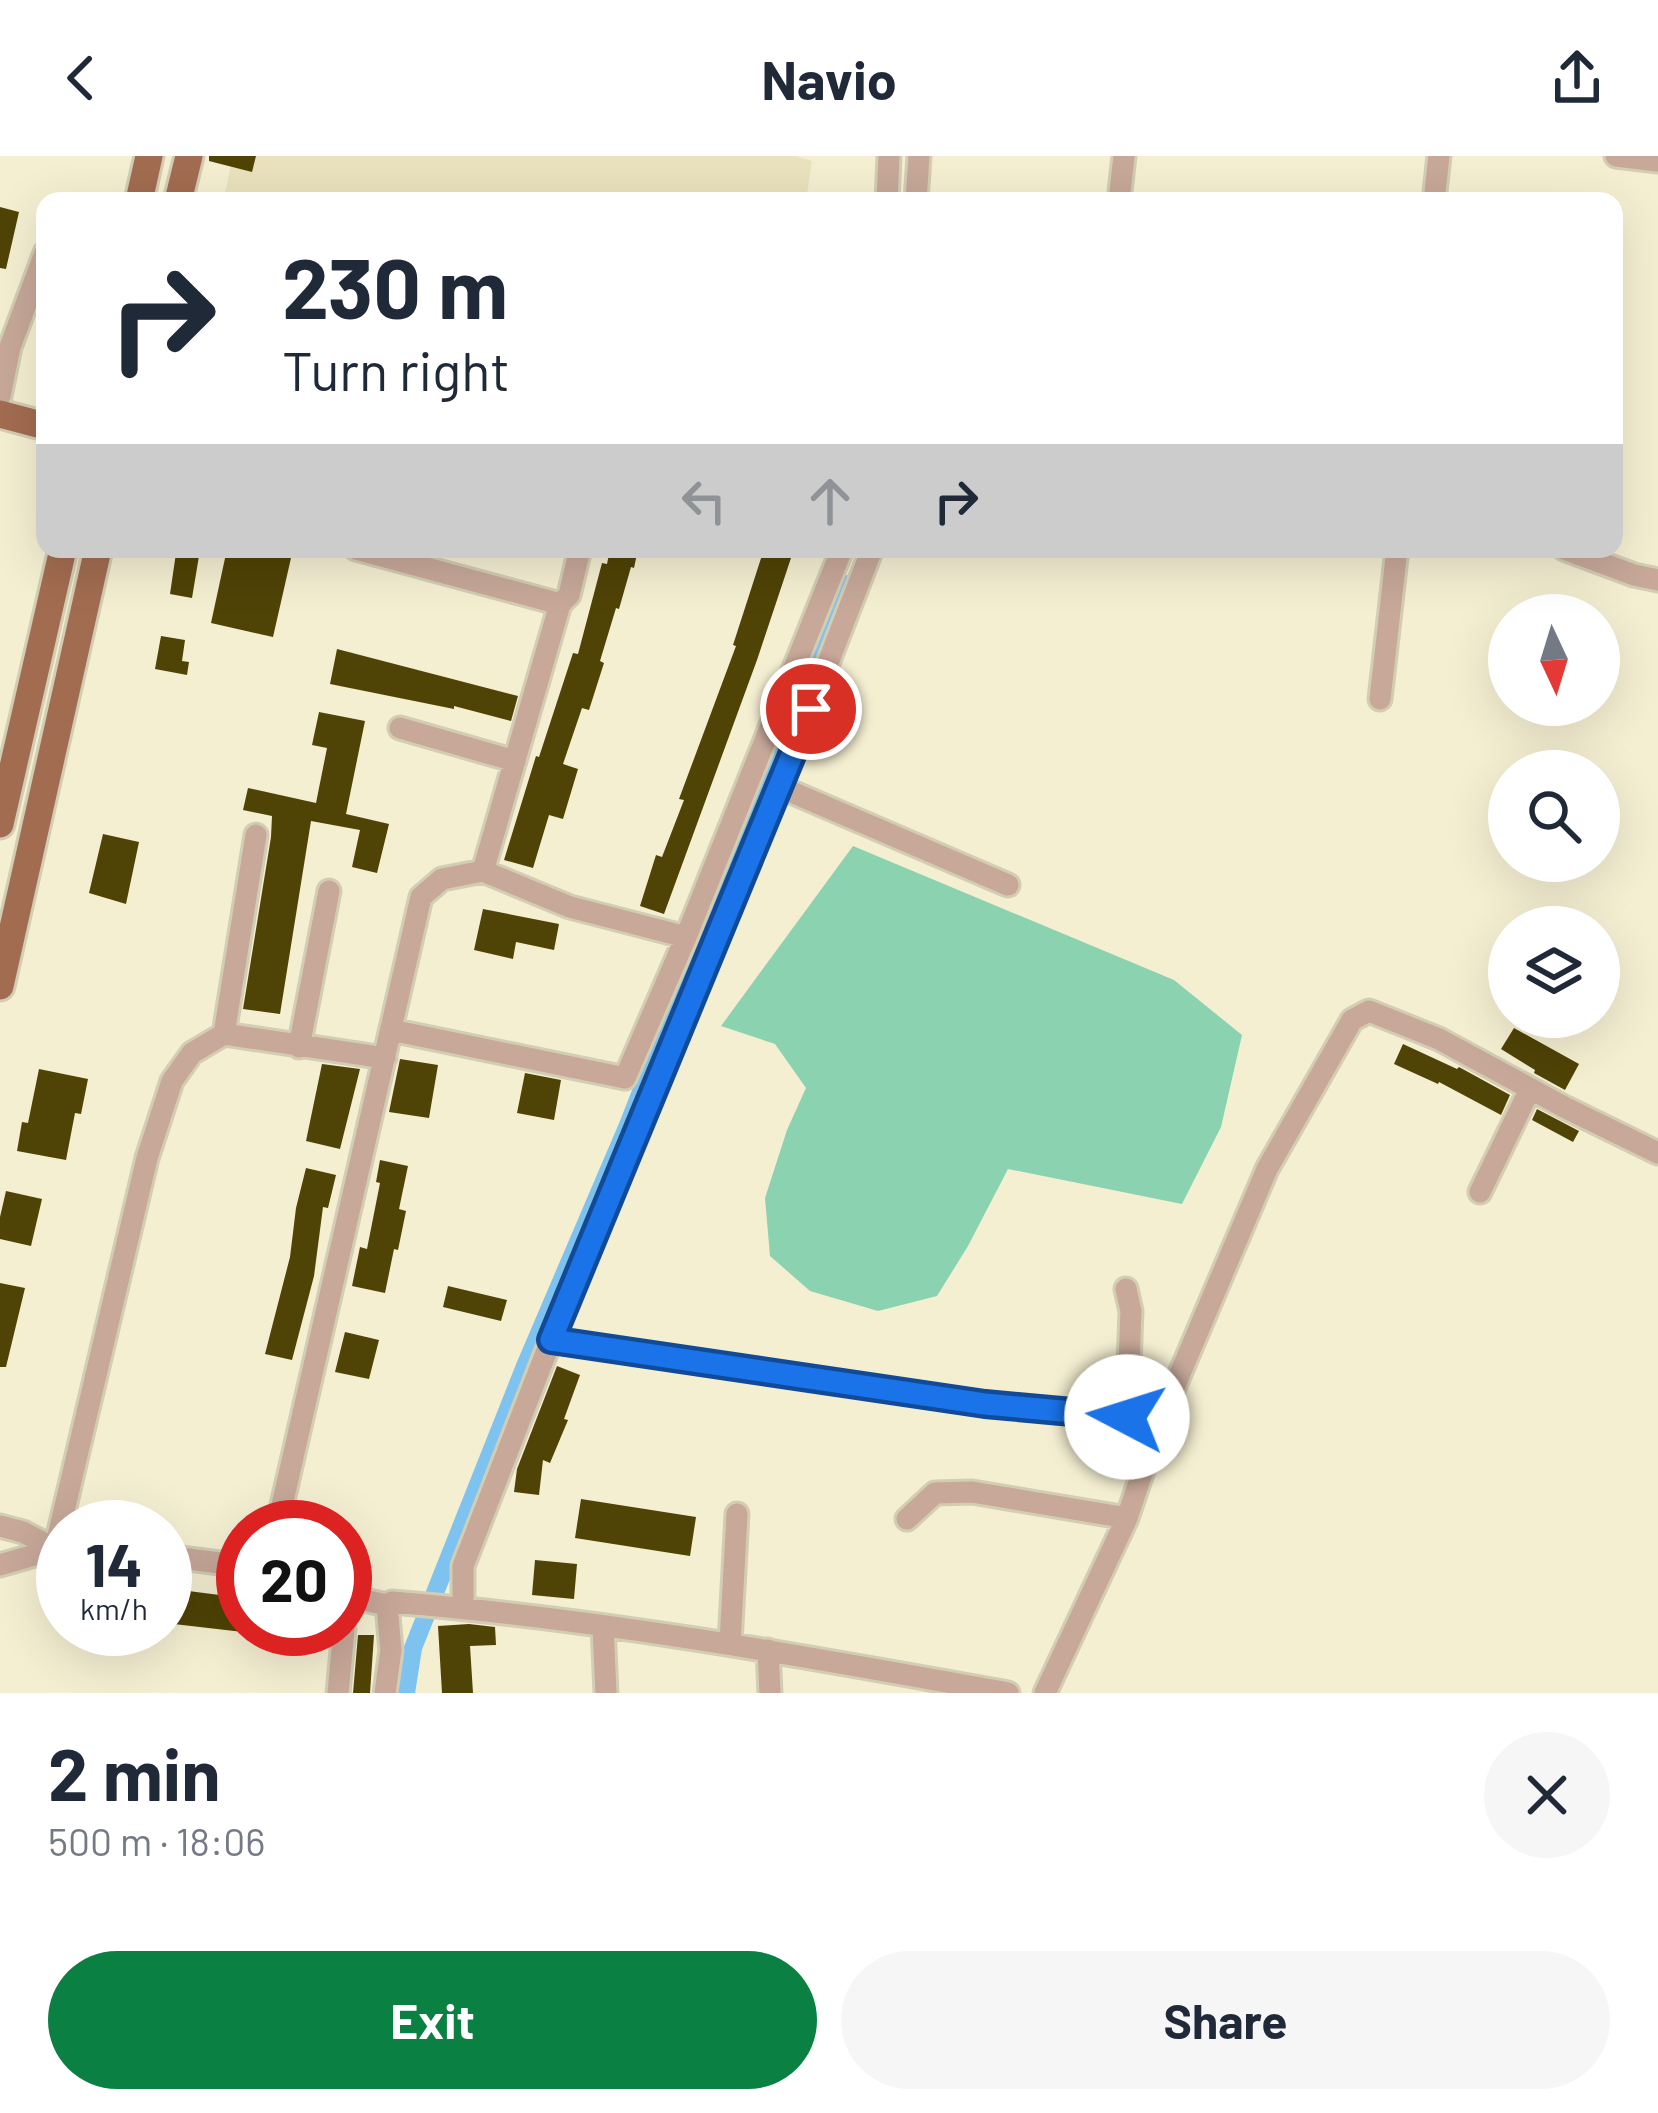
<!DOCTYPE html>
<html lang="en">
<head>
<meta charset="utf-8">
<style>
	body { margin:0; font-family:Barlow,sans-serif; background:#f6f6f7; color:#1f2937; height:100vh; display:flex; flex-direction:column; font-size:45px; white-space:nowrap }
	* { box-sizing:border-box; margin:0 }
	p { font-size:39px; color:#747a83 }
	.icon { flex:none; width:66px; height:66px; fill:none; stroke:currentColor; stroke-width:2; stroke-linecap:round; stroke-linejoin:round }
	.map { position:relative; height:1537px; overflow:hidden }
	.panel { display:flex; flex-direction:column; background:#fff; flex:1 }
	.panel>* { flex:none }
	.banner { position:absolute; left:36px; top:36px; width:1587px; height:366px; border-radius:24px; box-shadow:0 12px 48px #0002; background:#fff; color:#1f2937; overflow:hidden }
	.needle { width:78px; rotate:176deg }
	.controls { position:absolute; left:1488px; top:438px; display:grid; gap:24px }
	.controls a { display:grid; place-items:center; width:132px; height:132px; border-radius:50%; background:#fff; box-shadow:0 12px 48px #0002; font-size:60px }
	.speed { position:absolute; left:36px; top:1344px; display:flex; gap:24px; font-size:60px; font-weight:700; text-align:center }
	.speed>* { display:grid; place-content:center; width:156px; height:156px; border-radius:50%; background:#fff; box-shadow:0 12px 48px #0002; line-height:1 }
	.speed small { font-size:30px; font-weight:400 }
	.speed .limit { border:18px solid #d22; background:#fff; color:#111 }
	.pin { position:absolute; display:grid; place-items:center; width:102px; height:102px; color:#fff; margin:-51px; border:6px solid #fff; border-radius:50%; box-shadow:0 3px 12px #0007 }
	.me { position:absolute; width:132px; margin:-66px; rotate:275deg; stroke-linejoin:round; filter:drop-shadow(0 0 9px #0008) }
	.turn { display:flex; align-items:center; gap:42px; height:252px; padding:0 48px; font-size:54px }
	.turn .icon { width:156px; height:156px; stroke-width:2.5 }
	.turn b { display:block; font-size:84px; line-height:102px }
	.lanes { display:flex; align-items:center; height:114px; padding:0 48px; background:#0003; justify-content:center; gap:60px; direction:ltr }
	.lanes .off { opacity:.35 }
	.round { display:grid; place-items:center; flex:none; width:126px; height:126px; border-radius:63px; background:#f6f6f7 }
	.head { display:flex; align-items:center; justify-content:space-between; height:204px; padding:0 48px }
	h1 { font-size:72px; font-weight:700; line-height:90px }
	.primary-button { display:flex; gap:24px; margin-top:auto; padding:24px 48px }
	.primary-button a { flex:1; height:138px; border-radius:72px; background:#0b8043; color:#fff; font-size:48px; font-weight:700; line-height:138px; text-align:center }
	.primary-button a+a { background:#f6f6f7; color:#1f2937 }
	header { display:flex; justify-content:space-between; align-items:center; height:156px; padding:0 48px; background:#fff; font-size:54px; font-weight:700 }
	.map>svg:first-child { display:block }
</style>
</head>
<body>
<header><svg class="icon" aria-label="back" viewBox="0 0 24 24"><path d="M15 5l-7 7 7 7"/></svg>Navio<svg class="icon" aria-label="share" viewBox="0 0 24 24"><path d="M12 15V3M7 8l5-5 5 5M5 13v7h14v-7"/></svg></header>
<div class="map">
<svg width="1658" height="1537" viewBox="0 0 1658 1537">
	<rect width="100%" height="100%" fill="#f5efd2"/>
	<path fill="#eae2be" d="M233 0H796L812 5 806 45H223Z"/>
	<path fill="#8ad2b0" d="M853 690 1174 824 1242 879 1221 971 1182 1048 1008 1013 968 1090 937 1140 878 1155 810 1135 770 1100 765 1042 787 974 806 932 775 888 721 870Z"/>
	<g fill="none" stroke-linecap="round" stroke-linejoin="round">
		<path stroke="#7ec3f0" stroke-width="18" d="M406 1537 413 1492 525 1210 628 969 778 586 848 428"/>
	</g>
	<path fill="#4f4306" d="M209 0H256L252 16 209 5Z
		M0 51 19 56 6 113 0 112Z
		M227 393H243L291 402 273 481 211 467Z
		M610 393H638L634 412 631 411 619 453 616 452 600 505 604 507 589 554 582 552 563 608 578 613 563 663 549 659 533 712 504 704 536 600 539 601 573 497 578 498 602 407 607 408Z
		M764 393H794L757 504 664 758 640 750 656 699 662 701 684 644 679 643 736 490 733 489Z
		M176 397 199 400 192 442 170 438Z
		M161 480 185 484 182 505 189 506 187 519 155 513Z
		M337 493 518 540 511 565 454 550V553L330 528Z
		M319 556 365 565 346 658 389 668 377 717 352 711 360 674 311 665 280 858 243 853 271 681 272 660 243 654 248 632 316 647 327 592 312 589Z
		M103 678 139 686 126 748 89 737Z
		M483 753 559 768 554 794 516 786 513 803 474 794Z
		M1514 872 1579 908 1565 934 1534 917 1535 914 1501 893Z
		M1403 888 1457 913 1459 911 1510 939 1501 959 1439 926 1438 928 1394 908Z
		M400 903 438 909 429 962 389 956Z
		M322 908 360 913 340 993 306 985Z
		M39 913 88 923 81 958 75 957 66 1004 17 995 22 966 28 967Z
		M525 917 561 924 554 964 517 957Z
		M1537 953 1579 975 1573 986 1532 964Z
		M380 1004 408 1010 399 1053 406 1055 398 1094 394 1093 385 1137 352 1130 360 1091 367 1093 380 1027 376 1026Z
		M306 1012 336 1019 328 1052 323 1051 314 1120 292 1204 265 1198 290 1101 296 1052Z
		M6 1035 42 1043 31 1090 0 1083V1061Z
		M0 1127 25 1132 6 1211H0Z
		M448 1130 507 1144 501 1165 443 1151Z
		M345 1176 379 1184 369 1223 335 1216Z
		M557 1210 580 1219 564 1263 568 1264 550 1307 543 1304 539 1339 514 1336 517 1313Z
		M581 1343 696 1361 690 1400 575 1382Z
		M535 1404 577 1408 574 1443 532 1439Z
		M165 1432 243 1442V1476L165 1467Z
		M469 1468 495 1471 496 1489 470 1490 473 1537H442L438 1470Z
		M358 1479H374L370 1537H353Z"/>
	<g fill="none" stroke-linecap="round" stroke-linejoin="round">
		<defs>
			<path id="minor" d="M1616 0 1658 5
				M887 45 889 0
				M916 45 919 0
				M1119 45 1124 0
				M1434 45 1439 0
				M0 240 10 191 45 97
				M356 393 560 448
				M1564 393 1634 419 1658 424
				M1380 543 1397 393
				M400 572 515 605
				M780 631 872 393
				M483 715 560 448 569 439 580 393
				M391 874 625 922 686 781 842 393
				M224 878 385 902
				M299 891 329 735
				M1480 1036 1530 933
				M1126 1133 1131 1155 1127 1261
				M551 1184 985 1248 1127 1261 1159 1267 1267 1013 1352 864 1369 855 1439 883 1566 952 1658 997
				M907 1363 935 1337 972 1336 1127 1362
				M0 1370 23 1376 55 1393H60
				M277 1371 421 741 442 723 483 715 570 751 686 781
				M165 1400 243 1410
				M0 1409 55 1393 147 1002 172 925 192 897 224 878 256 679
				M345 1440 387 1449 392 1446C600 1463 803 1500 1008 1537
				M463 1452V1410L551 1184 780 631 1008 729
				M603 1471 606 1537
				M730 1487 737 1358
				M768 1494 770 1537
				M338 1537 344 1473
				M385 1537 391 1494 387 1449
				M1045 1537 1127 1362 1159 1267"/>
			<path id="major" d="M139 45 149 0
				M178 45 189 0
				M0 258 45 270
				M0 668 63 393
				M0 830 98 393"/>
		</defs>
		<use href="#minor" stroke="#d3cdb3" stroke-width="27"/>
		<use href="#major" stroke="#d3cdb3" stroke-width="33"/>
		<use href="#minor" stroke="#c7a899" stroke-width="21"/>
		<use href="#major" stroke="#a26c50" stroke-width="27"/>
	</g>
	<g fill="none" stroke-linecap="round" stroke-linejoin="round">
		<defs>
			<path id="route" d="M811 553 551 1184 985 1248 1127 1261"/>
		</defs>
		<use href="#route" stroke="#114b97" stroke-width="30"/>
		<use href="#route" stroke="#1a73e8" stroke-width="21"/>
	</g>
</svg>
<div class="controls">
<a><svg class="needle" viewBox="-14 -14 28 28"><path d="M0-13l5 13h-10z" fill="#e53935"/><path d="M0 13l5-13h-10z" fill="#747a83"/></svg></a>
<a><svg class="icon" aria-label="search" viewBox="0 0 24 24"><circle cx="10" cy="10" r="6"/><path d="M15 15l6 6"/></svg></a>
<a><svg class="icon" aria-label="layers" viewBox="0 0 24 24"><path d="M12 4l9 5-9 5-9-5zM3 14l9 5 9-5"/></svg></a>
</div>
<div class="speed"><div>14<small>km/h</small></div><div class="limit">20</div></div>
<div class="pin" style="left:811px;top:553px;background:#d93025"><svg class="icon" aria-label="arrive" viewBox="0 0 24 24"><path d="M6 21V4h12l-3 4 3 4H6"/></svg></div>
<svg class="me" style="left:1127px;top:1261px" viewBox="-20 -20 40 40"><circle r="19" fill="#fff"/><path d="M0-13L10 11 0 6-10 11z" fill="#1a73e8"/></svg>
<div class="banner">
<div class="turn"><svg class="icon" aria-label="right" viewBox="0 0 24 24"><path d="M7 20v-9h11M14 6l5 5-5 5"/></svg><div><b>230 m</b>Turn right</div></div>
<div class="lanes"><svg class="icon off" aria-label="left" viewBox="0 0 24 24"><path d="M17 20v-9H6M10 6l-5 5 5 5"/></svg><svg class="icon off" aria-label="ahead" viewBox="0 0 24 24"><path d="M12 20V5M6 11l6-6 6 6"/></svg><svg class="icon" aria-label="right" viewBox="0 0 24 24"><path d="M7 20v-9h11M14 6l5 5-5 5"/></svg></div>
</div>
</div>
<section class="panel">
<div class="head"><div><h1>2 min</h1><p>500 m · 18:06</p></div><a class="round"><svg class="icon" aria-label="close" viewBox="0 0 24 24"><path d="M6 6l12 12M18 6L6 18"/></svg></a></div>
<div class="primary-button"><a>Exit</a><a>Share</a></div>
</section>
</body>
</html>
